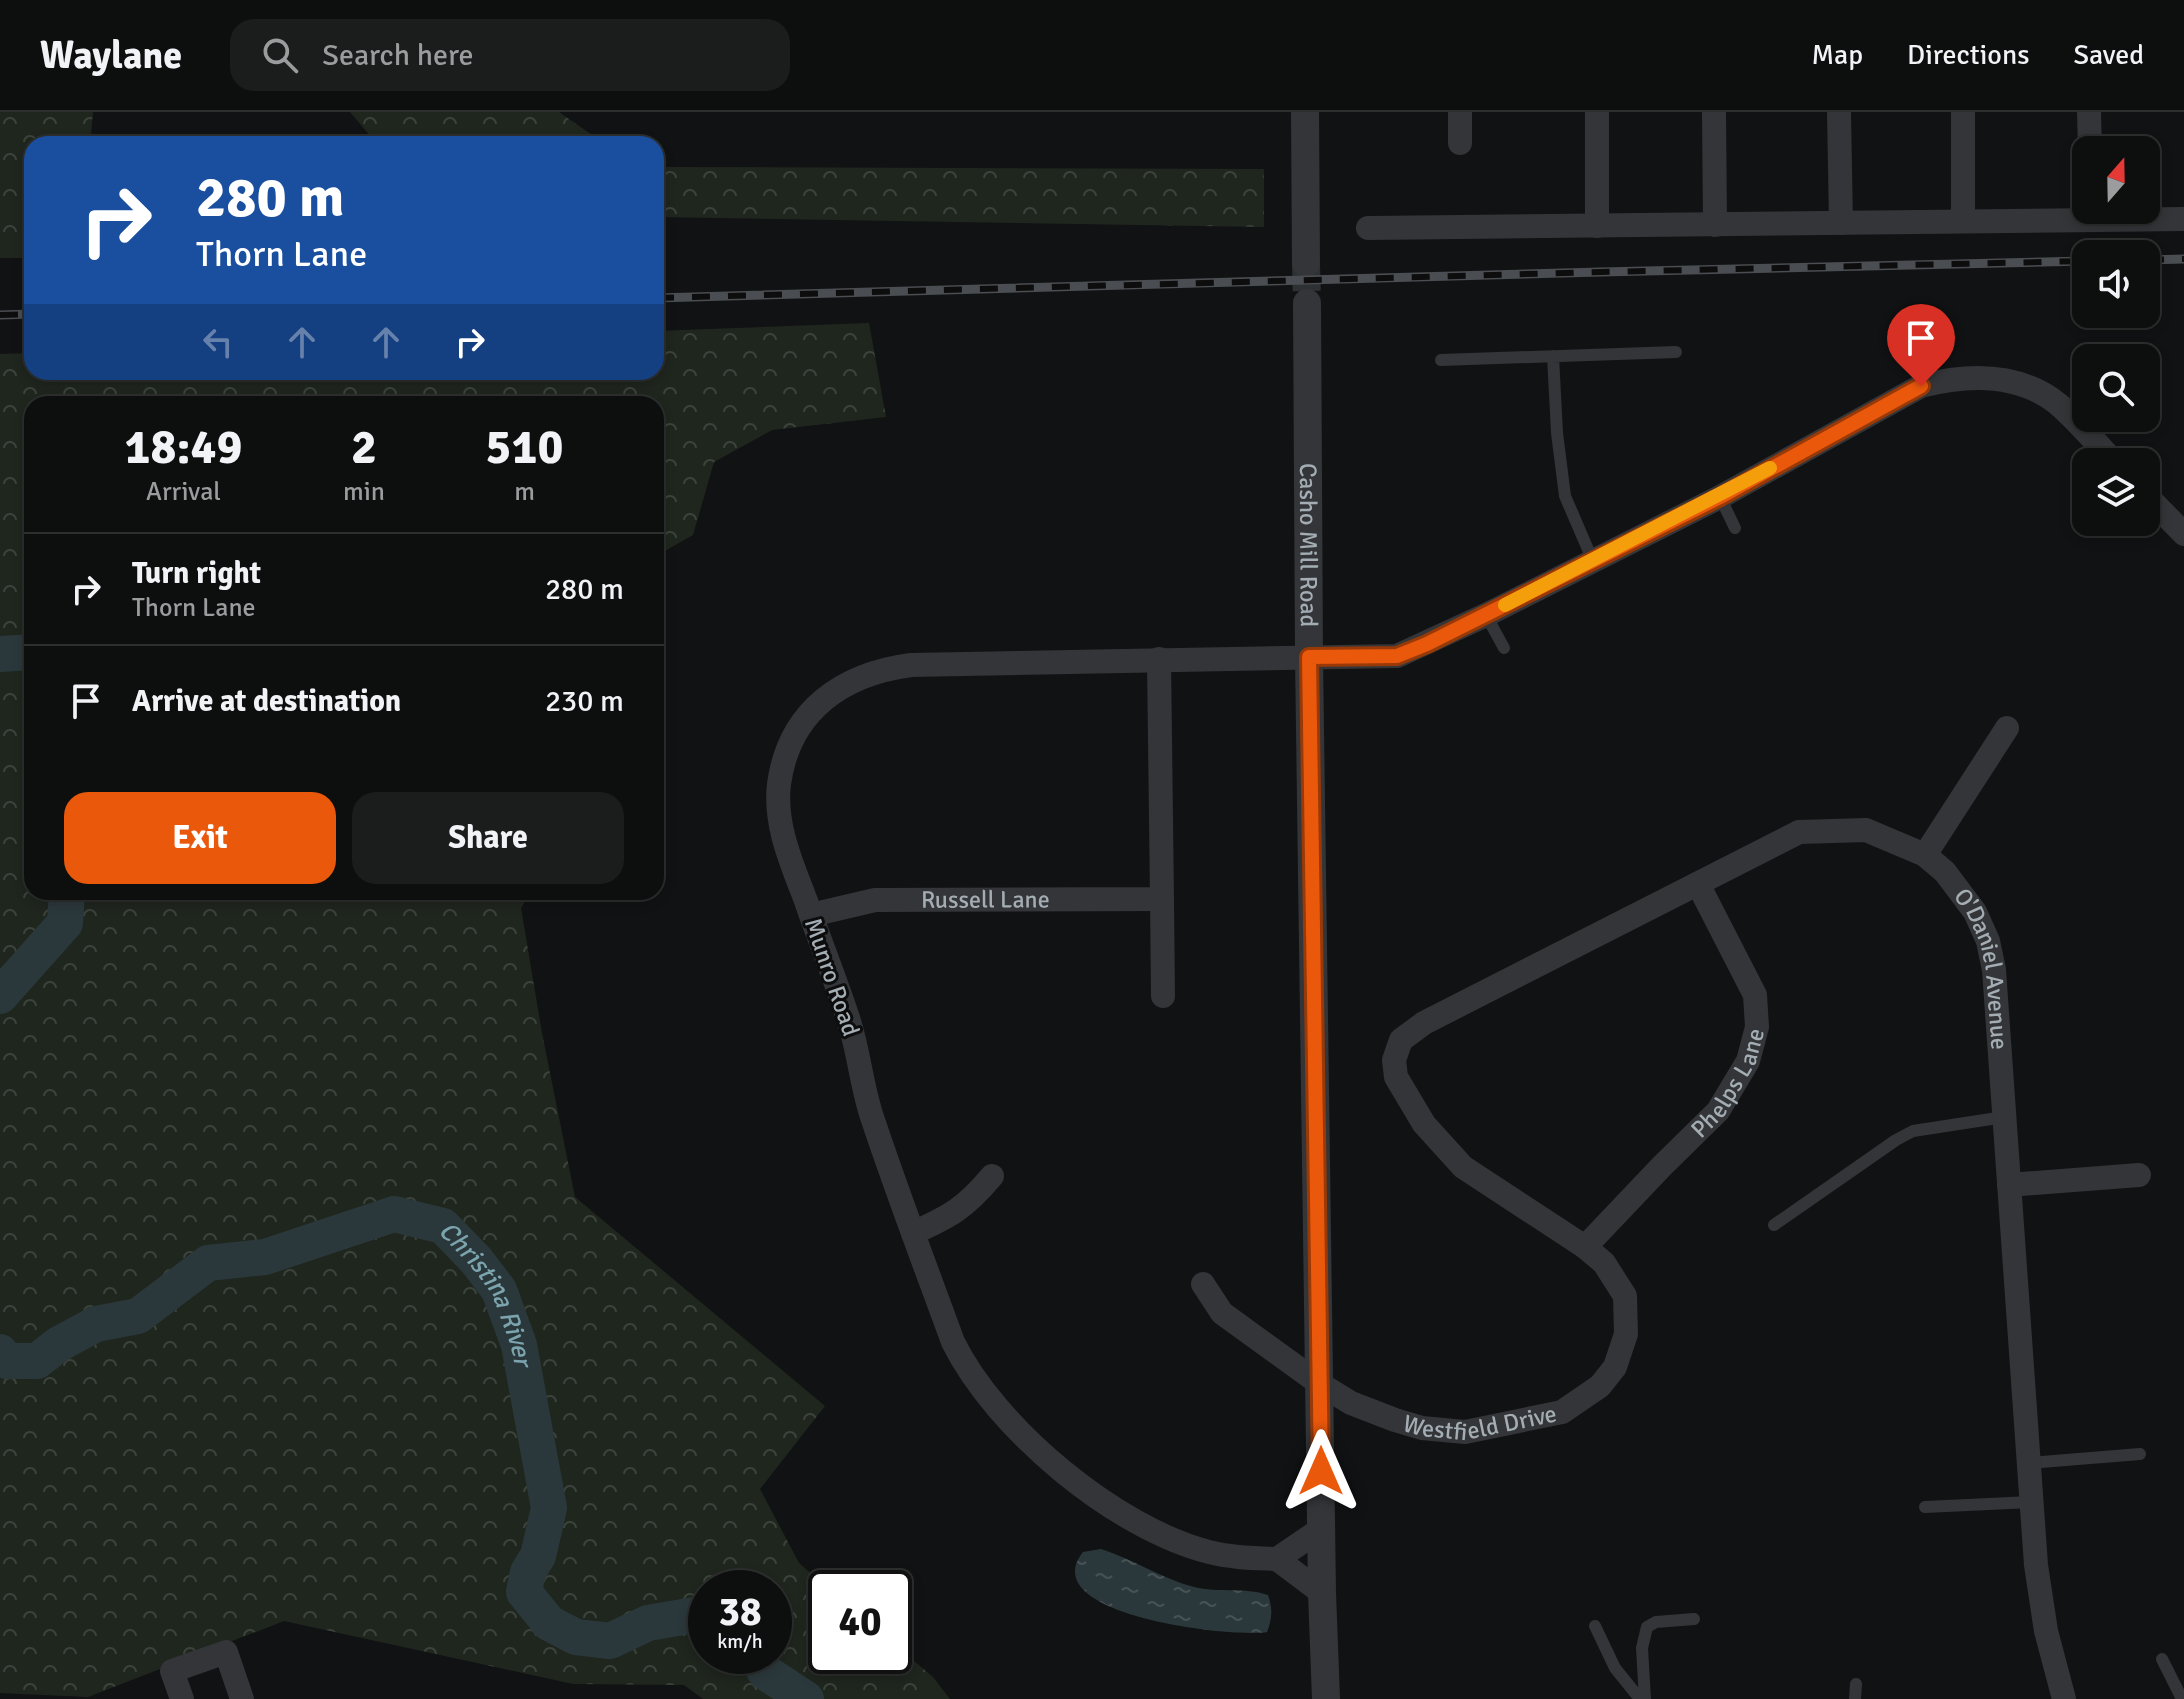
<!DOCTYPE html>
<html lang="en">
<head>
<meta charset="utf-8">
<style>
	body { margin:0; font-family:Signika,sans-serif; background:#1b1c1c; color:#f1f3f6; height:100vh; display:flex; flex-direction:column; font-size:30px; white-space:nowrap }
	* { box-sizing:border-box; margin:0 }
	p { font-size:26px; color:#9a9c9e }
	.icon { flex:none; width:44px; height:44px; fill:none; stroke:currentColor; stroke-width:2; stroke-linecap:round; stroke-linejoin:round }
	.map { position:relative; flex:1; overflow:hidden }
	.details { position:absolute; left:24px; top:284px; width:640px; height:504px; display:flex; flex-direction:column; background:#0d0e0e; border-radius:24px; box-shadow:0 4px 12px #0003,0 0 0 2px #2d2e2e }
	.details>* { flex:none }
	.hud { position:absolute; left:24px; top:24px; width:640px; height:244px; border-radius:24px; box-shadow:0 4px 12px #0003,0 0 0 2px #2d2e2e; background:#1a4fa0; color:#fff; overflow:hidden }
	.needle { width:52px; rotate:20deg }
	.fabs { position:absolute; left:2072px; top:24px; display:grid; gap:16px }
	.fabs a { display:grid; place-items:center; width:88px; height:88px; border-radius:16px; background:#0d0e0e; box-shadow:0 4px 12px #0003,0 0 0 2px #2d2e2e; font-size:40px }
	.speed { position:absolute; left:688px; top:1458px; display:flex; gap:16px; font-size:40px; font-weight:700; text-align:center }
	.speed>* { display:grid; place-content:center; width:104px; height:104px; border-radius:50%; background:#0d0e0e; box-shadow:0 4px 12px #0003,0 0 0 2px #2d2e2e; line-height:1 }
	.speed small { font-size:20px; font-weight:400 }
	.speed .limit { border:4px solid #111; border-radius:12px; background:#fff; color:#111 }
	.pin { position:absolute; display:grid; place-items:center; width:68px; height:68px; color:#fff; margin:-82px -34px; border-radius:50% 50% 50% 0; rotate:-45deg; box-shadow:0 0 8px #0007 }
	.pin .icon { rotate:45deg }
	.me { position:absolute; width:88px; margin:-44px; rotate:0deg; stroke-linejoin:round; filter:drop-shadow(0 0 6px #0008) }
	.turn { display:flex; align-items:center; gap:28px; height:168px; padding:0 40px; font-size:36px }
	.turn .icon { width:104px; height:104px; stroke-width:2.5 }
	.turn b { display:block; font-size:56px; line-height:68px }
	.lanes { display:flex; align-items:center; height:76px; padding:0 40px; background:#0003; justify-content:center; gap:40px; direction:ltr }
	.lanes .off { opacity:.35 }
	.eta { display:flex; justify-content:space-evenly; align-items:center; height:136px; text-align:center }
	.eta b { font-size:48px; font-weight:700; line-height:56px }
	.primary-button { display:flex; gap:16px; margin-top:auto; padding:16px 40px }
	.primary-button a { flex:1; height:92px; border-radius:24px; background:#ea580c; color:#fff; font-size:32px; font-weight:700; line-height:92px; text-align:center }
	.primary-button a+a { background:#1b1c1c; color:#f1f3f6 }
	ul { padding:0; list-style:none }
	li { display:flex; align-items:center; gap:24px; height:112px; padding:0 40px; border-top:2px solid #2d2e2e }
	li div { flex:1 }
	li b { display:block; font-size:30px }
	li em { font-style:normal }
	header { display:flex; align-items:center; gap:48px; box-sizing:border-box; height:112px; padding:0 40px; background:#0d0e0e; border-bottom:2px solid #2d2e2e }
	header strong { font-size:38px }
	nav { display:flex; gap:44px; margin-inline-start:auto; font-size:28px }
	.search { width:560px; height:72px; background:#1b1c1c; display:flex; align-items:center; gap:20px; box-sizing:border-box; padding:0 28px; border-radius:24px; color:#9a9c9e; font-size:30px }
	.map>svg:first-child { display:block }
</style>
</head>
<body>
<header>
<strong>Waylane</strong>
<div class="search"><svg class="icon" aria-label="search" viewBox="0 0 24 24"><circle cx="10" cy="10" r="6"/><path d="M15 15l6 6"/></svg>Search here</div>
<nav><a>Map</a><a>Directions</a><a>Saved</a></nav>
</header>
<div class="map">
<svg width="2184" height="1587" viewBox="0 0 2184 1587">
	<defs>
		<pattern id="forest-crowns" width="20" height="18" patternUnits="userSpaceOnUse" patternTransform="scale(2)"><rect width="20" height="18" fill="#1f261e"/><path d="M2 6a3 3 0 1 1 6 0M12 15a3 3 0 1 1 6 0" fill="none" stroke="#3c433c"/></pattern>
		<pattern id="water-ripples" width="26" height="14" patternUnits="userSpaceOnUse" patternTransform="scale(2)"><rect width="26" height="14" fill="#2b383b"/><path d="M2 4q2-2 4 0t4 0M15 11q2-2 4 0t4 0" fill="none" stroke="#475255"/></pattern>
	</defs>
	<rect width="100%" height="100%" fill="#111213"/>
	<path fill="url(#forest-crowns)" fill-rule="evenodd" d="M0 0H93L90 32H32V146H0Z
		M350 0H559L605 32H377Z
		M656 55 1264 57V115L656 105Z
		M869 211 886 305 772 318 714 350 693 423 656 444V292H32V780H531L521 796 542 921 575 1085 825 1294 760 1377 799 1451 828 1476 826 1544H894V1532L933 1565 950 1587H703L684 1573 573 1572 284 1509 88 1585 0 1581V242L32 241V260H656V219ZM706 1476H774V1544H706Z"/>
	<path fill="url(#water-ripples)" d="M1101 1437C1133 1447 1162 1467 1194 1475 1218 1481 1244 1475 1268 1483 1273 1497 1272 1507 1267 1520 1231 1526 1033 1503 1083 1440Z"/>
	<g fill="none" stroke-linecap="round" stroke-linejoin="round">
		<g stroke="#2b383b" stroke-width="36">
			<path d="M0 542 32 540"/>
			<path d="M0 884 65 811 67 780"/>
			<path id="s1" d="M0 1240 7 1249H37L59 1232 96 1212 138 1204 208 1151 265 1145 394 1102 443 1114 476 1148 499 1178 519 1233 549 1396 538 1444 528 1460 524 1480 549 1511 576 1525 610 1529 648 1511 706 1501"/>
			<path d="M758 1544 765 1560 806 1587"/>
		</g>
		<path stroke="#2e3133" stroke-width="28" stroke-dasharray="28 14" stroke-linecap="butt" d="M1306 151 1307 191"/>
		<path stroke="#333538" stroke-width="12" d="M1553 244 1557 321 1565 384 1593 449
			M1441 248 1676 240
			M1720 385 1735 416
			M1486 503 1504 536
			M1774 1113 1896 1028 1913 1019 2004 1005
			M2029 1351 2140 1342
			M1925 1395 2031 1390
			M1595 1514 1615 1556 1640 1587
			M2162 1547 2182 1587
			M1645 1587 1642 1536 1647 1515 1656 1510 1694 1507
			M1855 1587 1856 1572"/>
		<g stroke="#333538" stroke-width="24">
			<path d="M1460 0V31"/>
			<path d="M1714 0 1715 113"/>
			<path d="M1839 0 1841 111"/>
			<path d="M1963 0V109"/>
			<path d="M2089 0 2090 38"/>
			<path d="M1597 114V0"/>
			<path d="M1368 116 2184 107"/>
			<path d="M2146 383 2184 422"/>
			<path d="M1925 743 2007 616"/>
			<path d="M1162 787 1163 884"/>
			<path id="s2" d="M811 803 875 788 1162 787 1159 547"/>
			<path d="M2009 1073 2139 1063"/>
			<path d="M913 1121C951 1104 965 1096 992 1064"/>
			<path id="s3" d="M1585 1135 1662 1054 1718 999 1748 949 1757 915 1755 883 1698 772"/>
			<path id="s4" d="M1203 1172 1222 1201 1320 1272 1351 1291 1395 1308 1422 1316 1465 1320 1562 1300 1600 1274 1615 1255 1626 1222 1625 1184 1604 1151 1585 1135 1463 1055 1424 1012 1396 965 1394 948 1401 928 1424 911 1799 720 1866 718 1925 743 1945 760 1975 800 1988 829 1994 858 2036 1453 2046 1519 2064 1587"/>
			<path d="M1321 1417 1277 1447 1322 1481"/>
			<path d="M1277 1447C1254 1446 1232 1446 1209 1440 1115 1416 996 1317 953 1230 926 1156 898 1083 873 1008 861 974 859 937 847 903 834 864 819 827 806 789 792 752 774 713 779 672 789 599 842 562 911 553L1397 544 1486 503 1720 385 1921 274C1967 262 2018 260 2058 292 2078 309 2096 331 2114 350"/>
			<path d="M182 1587 172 1559 226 1540 242 1587"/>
		</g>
		<g stroke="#333538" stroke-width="28">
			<path d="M1305 0 1306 151"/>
			<path id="s5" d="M1307 191 1309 545 1322 1481 1326 1587"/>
		</g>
		<defs>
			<path id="rail" d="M2146 148 2184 147
				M656 186 1601 160 2086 149
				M0 203 32 202"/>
		</defs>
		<use href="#rail" stroke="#4a4d51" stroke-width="9"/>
		<use href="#rail" stroke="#0d0d0e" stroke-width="6" stroke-dasharray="18" stroke-linecap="butt"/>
	</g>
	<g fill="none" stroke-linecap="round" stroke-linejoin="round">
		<defs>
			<path id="route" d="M1321 1359 1309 545 1397 544 1427 532 1720 385 1921 274"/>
		</defs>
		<use href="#route" stroke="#983908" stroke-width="20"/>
		<use href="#route" stroke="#ea580c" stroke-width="14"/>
		<path stroke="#f59e0b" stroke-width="14" d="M1505 493 1770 356"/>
	</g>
	<g text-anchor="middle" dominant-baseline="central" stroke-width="6" stroke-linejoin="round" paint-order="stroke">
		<g font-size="24" fill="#a3adb3" stroke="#0d0d0e">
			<text stroke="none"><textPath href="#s5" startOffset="242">Casho Mill Road</textPath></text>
			<text stroke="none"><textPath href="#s2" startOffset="176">Russell Lane</textPath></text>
			<text stroke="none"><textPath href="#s4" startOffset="1628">O'Daniel Avenue</textPath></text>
			<text transform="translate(832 865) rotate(71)">Munro Road</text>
			<text stroke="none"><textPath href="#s3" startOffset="220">Phelps Lane</textPath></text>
			<text stroke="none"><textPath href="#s4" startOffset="326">Westfield Drive</textPath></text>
		</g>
		<g font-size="26" font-style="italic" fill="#7ba4ae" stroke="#0d0d0e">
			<text stroke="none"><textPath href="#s1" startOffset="568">Christina River</textPath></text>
		</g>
	</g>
</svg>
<div class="fabs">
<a><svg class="needle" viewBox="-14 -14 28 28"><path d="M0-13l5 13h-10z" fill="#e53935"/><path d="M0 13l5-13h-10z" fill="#9a9c9e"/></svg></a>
<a><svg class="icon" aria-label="sound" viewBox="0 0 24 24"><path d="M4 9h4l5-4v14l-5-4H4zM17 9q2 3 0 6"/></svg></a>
<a><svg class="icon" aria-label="search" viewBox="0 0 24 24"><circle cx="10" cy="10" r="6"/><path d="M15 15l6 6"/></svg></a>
<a><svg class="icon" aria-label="layers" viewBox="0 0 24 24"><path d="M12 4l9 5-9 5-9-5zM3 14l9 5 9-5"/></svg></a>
</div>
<div class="speed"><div>38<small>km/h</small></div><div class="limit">40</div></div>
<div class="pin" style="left:1921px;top:274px;background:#d93025"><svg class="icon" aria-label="arrive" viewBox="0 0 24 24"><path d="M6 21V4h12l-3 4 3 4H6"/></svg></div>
<svg class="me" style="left:1321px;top:1359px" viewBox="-20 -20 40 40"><path d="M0-17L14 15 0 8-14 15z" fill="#ea580c" stroke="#fff" stroke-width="4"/></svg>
<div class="hud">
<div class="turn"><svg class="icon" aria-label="right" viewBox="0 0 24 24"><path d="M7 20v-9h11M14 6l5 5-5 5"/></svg><div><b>280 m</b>Thorn Lane</div></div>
<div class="lanes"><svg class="icon off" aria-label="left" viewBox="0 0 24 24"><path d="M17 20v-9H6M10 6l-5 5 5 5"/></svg><svg class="icon off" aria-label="ahead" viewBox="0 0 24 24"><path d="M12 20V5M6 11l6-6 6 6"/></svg><svg class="icon off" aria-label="ahead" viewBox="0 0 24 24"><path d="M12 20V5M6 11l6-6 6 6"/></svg><svg class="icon" aria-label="right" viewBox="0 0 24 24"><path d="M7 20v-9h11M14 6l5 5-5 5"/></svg></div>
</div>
<section class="details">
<div class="eta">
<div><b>18:49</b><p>Arrival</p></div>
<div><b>2</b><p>min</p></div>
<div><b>510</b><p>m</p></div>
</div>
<ul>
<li><svg class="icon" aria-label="right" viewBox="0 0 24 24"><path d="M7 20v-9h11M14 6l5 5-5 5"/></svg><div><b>Turn right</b><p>Thorn Lane</p></div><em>280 m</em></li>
<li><svg class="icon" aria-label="arrive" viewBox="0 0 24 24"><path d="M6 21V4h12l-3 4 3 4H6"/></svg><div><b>Arrive at destination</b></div><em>230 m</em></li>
</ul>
<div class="primary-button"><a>Exit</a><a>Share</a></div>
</section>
</div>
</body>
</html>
